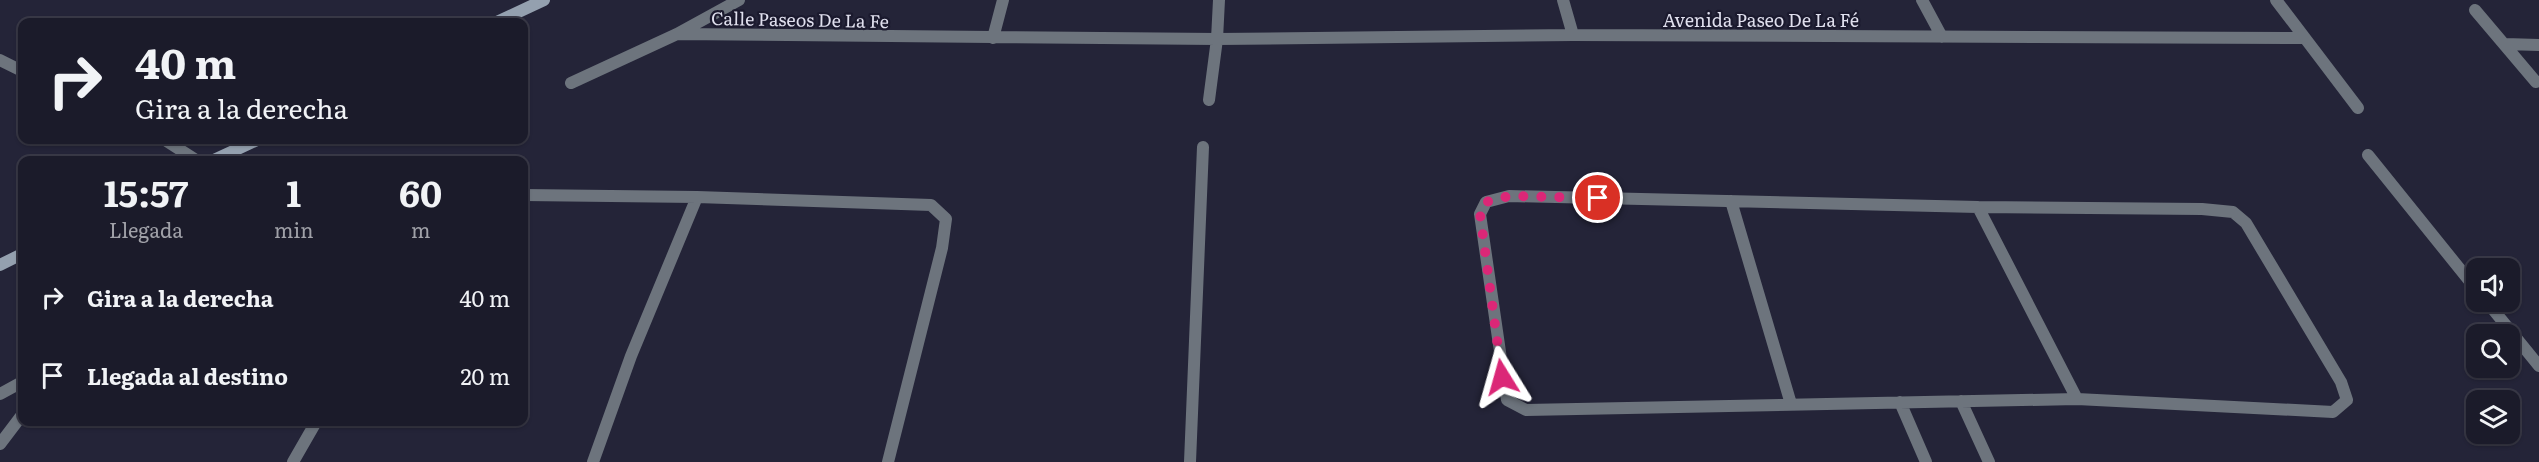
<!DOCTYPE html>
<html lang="es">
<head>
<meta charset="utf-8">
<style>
	body { margin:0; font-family:Literata,serif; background:#282836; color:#f1f3f6; height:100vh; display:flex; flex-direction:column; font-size:22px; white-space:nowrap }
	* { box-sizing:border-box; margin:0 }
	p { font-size:20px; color:#a0a1a8 }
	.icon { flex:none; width:33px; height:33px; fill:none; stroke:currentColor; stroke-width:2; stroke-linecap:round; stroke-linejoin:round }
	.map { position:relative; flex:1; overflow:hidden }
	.side { position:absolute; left:18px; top:156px; width:510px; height:270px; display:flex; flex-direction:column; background:#1b1b2a; border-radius:12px; box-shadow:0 2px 4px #0004,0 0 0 2px #393947 }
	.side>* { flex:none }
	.hud { position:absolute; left:18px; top:18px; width:510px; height:126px; border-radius:12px; box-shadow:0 2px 4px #0004,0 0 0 2px #393947; background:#1b1b2a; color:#f1f3f6; overflow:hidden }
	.tools { position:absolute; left:2466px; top:258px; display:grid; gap:12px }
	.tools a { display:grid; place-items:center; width:54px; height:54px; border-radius:12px; background:#1b1b2a; box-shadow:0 2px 4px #0004,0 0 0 2px #393947; font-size:30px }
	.pin { position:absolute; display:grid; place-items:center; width:51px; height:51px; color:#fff; margin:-26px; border:3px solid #fff; border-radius:50%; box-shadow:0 2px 6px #0007 }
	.me { position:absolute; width:66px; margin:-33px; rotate:352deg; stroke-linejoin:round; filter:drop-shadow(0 0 4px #0008) }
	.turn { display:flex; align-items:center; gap:21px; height:126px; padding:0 18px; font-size:27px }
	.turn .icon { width:78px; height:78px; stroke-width:2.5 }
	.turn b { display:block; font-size:42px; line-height:51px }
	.eta { display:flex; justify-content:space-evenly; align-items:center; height:102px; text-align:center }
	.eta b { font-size:36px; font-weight:700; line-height:42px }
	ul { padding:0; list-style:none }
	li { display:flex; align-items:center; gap:18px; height:78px; padding:0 18px }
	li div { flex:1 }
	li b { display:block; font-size:22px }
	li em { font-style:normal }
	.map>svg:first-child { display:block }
</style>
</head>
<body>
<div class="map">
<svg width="2539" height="462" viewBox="0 0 2539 462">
	<rect width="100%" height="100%" fill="#242438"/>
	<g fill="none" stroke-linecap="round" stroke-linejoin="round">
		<path stroke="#6d747d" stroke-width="12" d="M1563 0 1573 35
			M1922 0 1942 37
			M2276 0 2358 108
			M2475 10 2536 82
			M677 34 1217 39 1573 35 2305 38
			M993 38 1003 0
			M2505 44 2539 45
			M0 60 22 71
			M571 83 677 34 739 0
			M1209 100 1217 39 1219 0
			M165 140 196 160
			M2368 155 2476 289
			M524 195 697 197 931 205 946 219 942 248 888 462
			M1731 201 1791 404
			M1978 207 2202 209 2233 212 2246 223 2341 382 2347 400 2333 412 2077 399
			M1978 207 2077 399
			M1978 207 1509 196 1486 202 1480 214 1507 400 1526 410 2077 399
			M2487 302 2539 366
			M0 394 22 382
			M1961 401 1989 462
			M1900 402 1926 462
			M0 444 22 415
			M293 462 316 422
			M593 462 631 356 697 197
			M1190 462 1203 147"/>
		<path stroke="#94a0af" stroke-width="12" d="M497 22 544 0
			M214 160 257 140
			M0 265 22 254"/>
	</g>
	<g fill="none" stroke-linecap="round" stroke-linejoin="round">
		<path stroke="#db2777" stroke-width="10" stroke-dasharray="0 18" d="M1502 377 1480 214 1486 202 1509 196 1598 198"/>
	</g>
	<g text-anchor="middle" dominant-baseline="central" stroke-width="4.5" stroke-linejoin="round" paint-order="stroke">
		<g font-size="18" fill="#dfdfed" stroke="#1b1a2e">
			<text transform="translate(800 19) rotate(1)">Calle Paseos De La Fe</text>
			<text x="1761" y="19">Avenida Paseo De La Fé</text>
		</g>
	</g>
</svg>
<div class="tools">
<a><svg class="icon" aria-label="sound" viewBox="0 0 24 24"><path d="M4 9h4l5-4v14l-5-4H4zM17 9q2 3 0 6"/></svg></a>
<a><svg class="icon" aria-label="search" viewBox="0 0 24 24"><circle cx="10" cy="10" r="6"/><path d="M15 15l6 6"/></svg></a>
<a><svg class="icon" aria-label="layers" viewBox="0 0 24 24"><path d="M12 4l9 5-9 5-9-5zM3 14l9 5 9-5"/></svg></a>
</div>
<div class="pin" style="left:1598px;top:198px;background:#d93025"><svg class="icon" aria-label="arrive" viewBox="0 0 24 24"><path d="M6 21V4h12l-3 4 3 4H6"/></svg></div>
<svg class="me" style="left:1502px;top:377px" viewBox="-20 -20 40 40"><path d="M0-17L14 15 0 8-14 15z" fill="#db2777" stroke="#fff" stroke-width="4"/></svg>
<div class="hud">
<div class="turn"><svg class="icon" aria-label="right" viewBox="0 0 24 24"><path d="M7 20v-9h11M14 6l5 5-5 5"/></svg><div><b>40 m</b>Gira a la derecha</div></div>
</div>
<section class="side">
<div class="eta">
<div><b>15:57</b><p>Llegada</p></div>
<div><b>1</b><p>min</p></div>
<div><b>60</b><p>m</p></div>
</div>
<ul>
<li><svg class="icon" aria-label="right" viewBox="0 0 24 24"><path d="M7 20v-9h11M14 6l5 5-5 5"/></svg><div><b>Gira a la derecha</b></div><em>40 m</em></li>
<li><svg class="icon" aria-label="arrive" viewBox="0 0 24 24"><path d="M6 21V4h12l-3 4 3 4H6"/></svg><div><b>Llegada al destino</b></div><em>20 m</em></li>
</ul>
</section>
</div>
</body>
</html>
